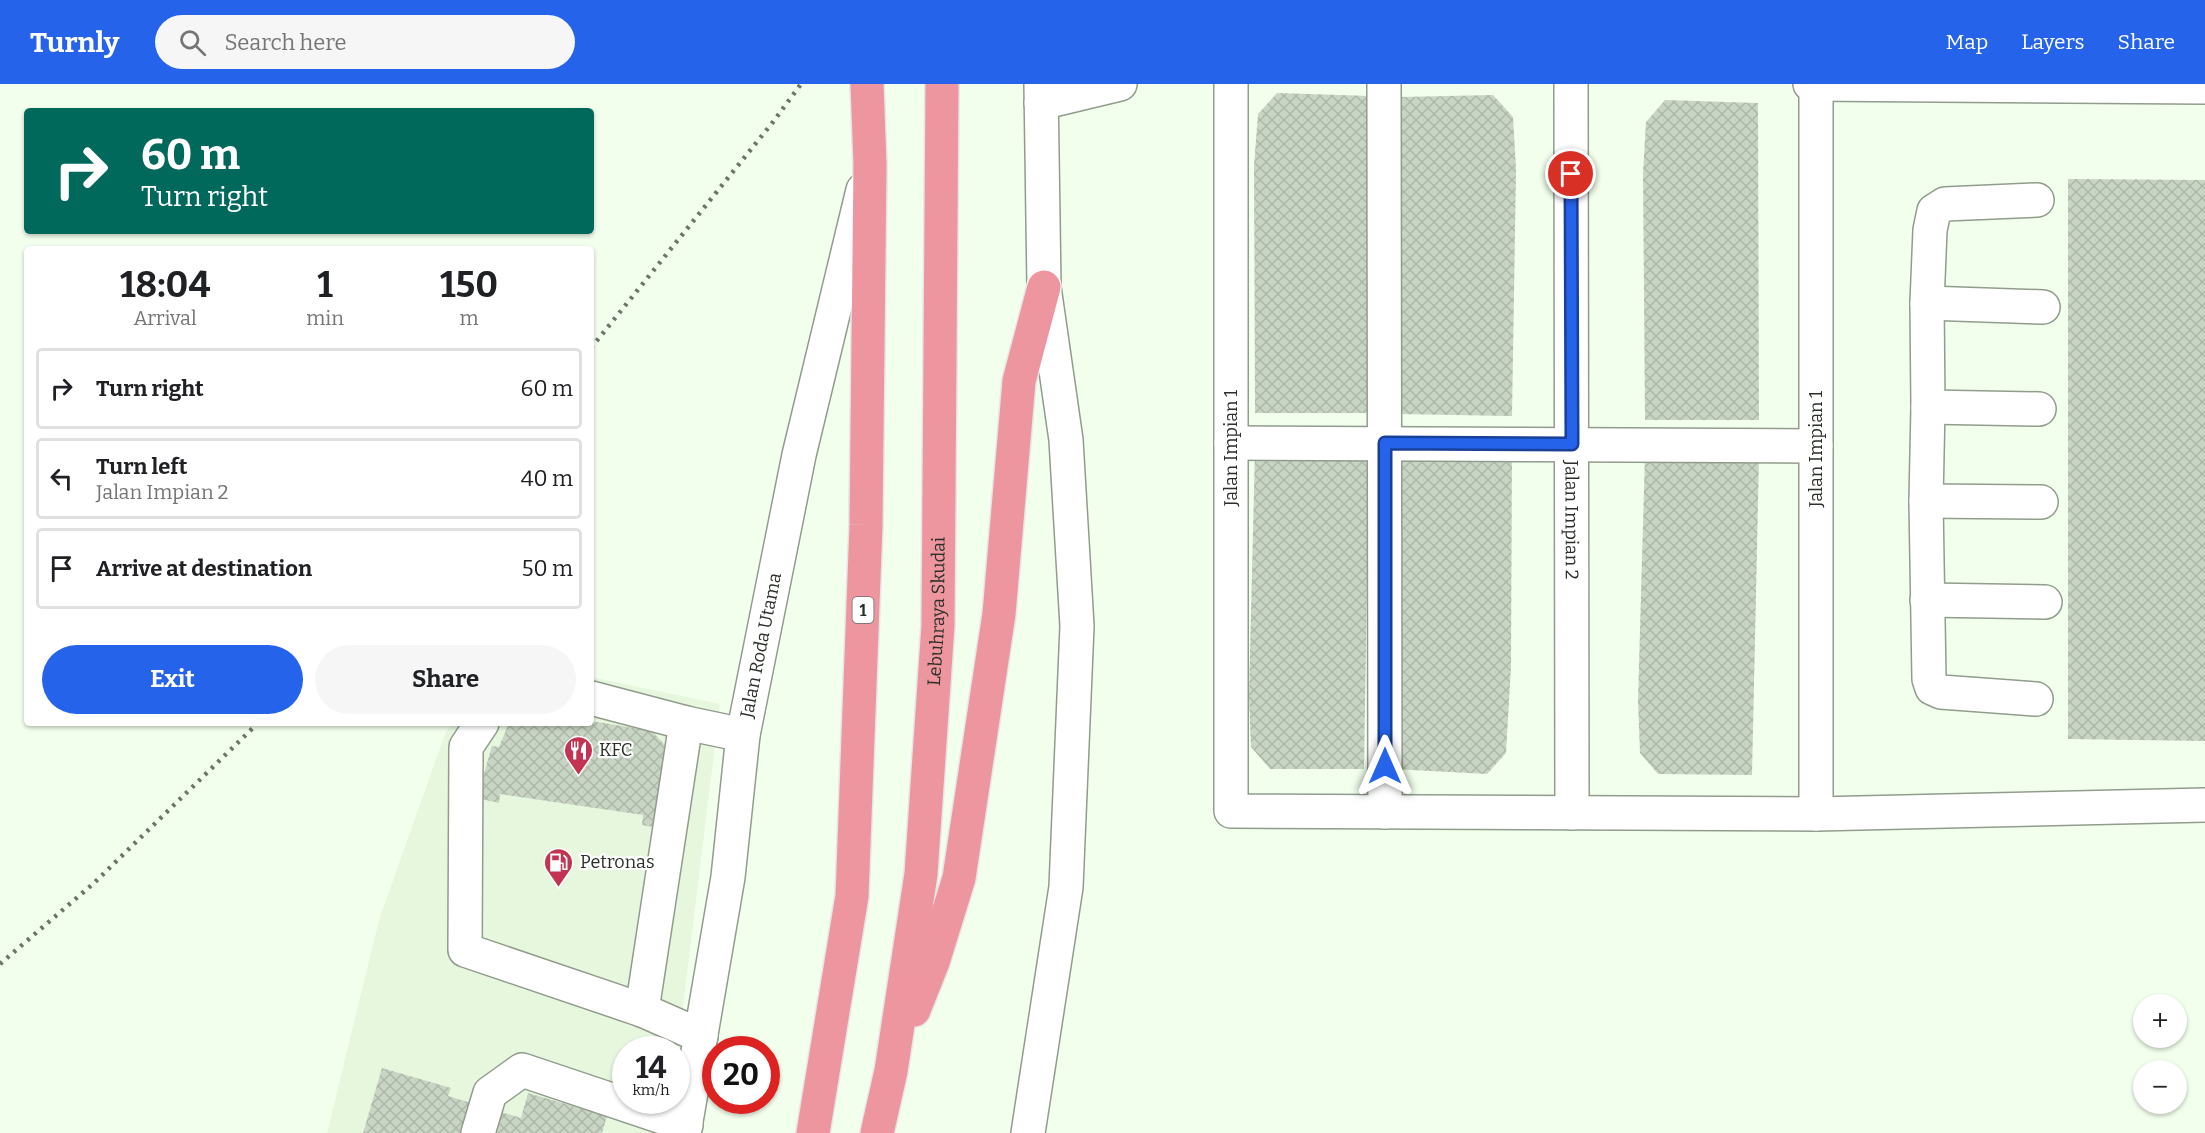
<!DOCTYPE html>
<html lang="en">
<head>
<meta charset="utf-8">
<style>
	body { margin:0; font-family:Bitter,serif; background:#f6f6f6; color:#202124; height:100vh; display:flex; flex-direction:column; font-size:22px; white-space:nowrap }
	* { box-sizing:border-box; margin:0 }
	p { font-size:20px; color:#757577 }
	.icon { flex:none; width:33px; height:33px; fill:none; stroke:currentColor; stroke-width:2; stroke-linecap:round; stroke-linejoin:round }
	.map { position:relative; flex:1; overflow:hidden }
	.sheet { position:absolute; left:24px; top:162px; width:570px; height:480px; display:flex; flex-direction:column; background:#fff; border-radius:6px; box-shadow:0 2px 4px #0004 }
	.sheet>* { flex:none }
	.top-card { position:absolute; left:24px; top:24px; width:570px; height:126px; border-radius:6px; box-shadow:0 2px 4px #0004; background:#00695c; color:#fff; overflow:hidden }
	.buttons { position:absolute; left:2133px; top:910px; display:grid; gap:12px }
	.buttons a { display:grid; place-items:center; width:54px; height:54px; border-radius:50%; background:#fff; box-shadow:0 2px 4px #0004; font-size:30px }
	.speed { position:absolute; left:612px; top:952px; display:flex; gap:12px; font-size:30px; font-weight:700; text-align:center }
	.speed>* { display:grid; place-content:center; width:78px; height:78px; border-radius:50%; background:#fff; box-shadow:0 2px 4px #0004; line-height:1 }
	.speed small { font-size:15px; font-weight:400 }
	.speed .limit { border:9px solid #d22; background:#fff; color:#111 }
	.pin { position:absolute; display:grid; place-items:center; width:51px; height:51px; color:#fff; margin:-26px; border:3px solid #fff; border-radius:50%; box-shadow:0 2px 6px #0007 }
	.me { position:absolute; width:66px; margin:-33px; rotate:0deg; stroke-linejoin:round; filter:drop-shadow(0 0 4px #0008) }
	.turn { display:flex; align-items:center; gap:21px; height:126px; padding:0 18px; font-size:27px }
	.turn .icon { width:78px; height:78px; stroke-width:2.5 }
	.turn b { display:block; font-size:42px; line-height:51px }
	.eta { display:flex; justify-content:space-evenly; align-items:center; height:102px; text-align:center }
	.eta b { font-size:36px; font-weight:700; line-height:42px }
	.cta { display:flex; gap:12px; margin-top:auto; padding:12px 18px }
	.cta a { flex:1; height:69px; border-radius:36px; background:#2563eb; color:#fff; font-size:24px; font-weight:700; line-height:69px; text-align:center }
	.cta a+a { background:#f6f6f6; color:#202124 }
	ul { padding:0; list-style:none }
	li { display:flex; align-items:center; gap:18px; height:81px; margin:0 12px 9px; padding:0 6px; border:3px solid #e0e0e0; border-radius:6px }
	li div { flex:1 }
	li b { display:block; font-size:22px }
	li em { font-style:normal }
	header { display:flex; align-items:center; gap:36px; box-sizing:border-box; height:84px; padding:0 30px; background:#2563eb; color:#fff }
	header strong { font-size:28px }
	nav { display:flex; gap:33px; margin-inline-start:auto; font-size:21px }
	.search { width:420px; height:54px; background:#f6f6f6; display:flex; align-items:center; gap:15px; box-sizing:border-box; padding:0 21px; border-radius:33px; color:#757577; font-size:22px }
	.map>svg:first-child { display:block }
</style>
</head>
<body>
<header>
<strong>Turnly</strong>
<div class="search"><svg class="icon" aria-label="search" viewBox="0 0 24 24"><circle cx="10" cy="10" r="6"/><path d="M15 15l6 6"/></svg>Search here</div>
<nav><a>Map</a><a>Layers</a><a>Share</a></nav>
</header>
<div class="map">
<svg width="2205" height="1049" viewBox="0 0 2205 1049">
	<defs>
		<pattern id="building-cross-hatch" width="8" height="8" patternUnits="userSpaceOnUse" patternTransform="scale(1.5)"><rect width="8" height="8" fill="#c9d5c4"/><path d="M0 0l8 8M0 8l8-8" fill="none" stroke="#adb7a8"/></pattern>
	</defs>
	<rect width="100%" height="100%" fill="#f2ffed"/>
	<path fill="#e6f7de" d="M591 593 720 620 677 972 676 966H626V1017H668L661 1049H327L379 836 445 650 453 639H591Z"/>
	<path fill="url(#building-cross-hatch)" d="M1277 9 1370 12 1369 329H1255L1254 82 1258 30Z
		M1493 11 1513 33 1516 85 1512 332 1397 330 1400 13Z
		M1665 16 1758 19 1759 336H1645L1643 89 1646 38Z
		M2068 95 2205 96V657L2068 655Z
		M1255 364 1369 368 1364 685H1270L1251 663 1249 612Z
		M1397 368 1512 370 1511 582 1506 669 1487 690 1393 685Z
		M1645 370 1759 374 1752 691 1658 690 1640 669 1638 617Z
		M591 637 652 647 674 671 664 745 642 741 643 731 500 710 499 719 477 714 492 662 499 663 509 639H591Z
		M382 984 451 1004 448 1012 521 1034 528 1009 607 1032 602 1049H363Z"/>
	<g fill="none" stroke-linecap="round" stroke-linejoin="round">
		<defs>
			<g id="minor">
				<path d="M1231 0V727L1816 730 2205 721"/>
				<path d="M1384 0 1385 728"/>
				<path id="s1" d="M1571 0 1572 729"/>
				<path d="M1810 0 2205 3"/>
				<path d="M1816 0V730"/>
				<path d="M1041 19 1120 0"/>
				<path d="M1927 219 2043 223"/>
				<path d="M1928 323 2039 325"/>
				<path d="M1231 359 1816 362"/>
				<path d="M1926 417 2041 418"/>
				<path d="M1927 516 2045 518"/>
				<path d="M591 614 686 639 743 651"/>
				<path d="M2036 615 1941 608 1932 604 1929 595 1926 417 1928 323 1927 219 1930 146 1934 127 1945 120 2037 116"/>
				<path d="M482 639 466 663 465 866 642 926 701 952"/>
				<path d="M642 926 686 639"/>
				<path d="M478 1049 490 1009 522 986 686 1041"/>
				<path id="s2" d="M684 1049 728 793 743 651 799 371 863 106"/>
				<path d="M1028 1049 1066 803 1077 542 1066 356 1044 203 1041 0"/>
			</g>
			<g id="highway">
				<path d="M914 926 933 878 959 794 999 530 1019 297 1044 203"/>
				<path d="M813 1049 852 812 866 441 870 80 867 0"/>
				<path id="s3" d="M877 1049 891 987 921 790 938 541 942 0"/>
			</g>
		</defs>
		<use href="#minor" stroke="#919c8c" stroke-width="36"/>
		<use href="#highway" stroke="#e5e6e5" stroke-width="36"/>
		<use href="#minor" stroke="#fff" stroke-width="33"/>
		<use href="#highway" stroke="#ee969f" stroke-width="33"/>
		<path stroke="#6d756a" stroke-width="4.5" stroke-dasharray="3 6" stroke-linecap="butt" d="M591 264 773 38 801 0
			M0 880 94 799 258 639"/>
	</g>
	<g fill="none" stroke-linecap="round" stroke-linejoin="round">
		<defs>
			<path id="route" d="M1385 682V359L1572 360 1571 90"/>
		</defs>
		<use href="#route" stroke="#184099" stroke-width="15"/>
		<use href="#route" stroke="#2563eb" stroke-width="10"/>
	</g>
	<defs>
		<symbol id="restaurant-pin" viewBox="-11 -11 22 30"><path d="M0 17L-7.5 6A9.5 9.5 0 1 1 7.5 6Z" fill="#c33352" stroke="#fff"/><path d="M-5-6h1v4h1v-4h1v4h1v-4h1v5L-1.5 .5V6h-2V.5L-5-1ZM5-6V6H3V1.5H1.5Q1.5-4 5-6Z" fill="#fff"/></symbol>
		<symbol id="fuel-pin" viewBox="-11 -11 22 30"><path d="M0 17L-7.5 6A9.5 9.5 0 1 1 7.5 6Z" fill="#c33352" stroke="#fff"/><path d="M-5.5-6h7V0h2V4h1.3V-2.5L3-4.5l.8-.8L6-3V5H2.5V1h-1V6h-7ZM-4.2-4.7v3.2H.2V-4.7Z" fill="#fff"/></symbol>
	</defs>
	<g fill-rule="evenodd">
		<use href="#restaurant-pin" x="562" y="650" width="33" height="45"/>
		<use href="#fuel-pin" x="542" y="762" width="33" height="45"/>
	</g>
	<g text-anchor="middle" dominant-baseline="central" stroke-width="4.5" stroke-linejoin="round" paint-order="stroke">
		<rect fill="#fff" stroke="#6a6d68" stroke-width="1.5" x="852.5" y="513" width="21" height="26" rx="4.5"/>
		<g font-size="16" font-weight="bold" fill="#2a2f28">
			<text x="863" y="526">1</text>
		</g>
		<g font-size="18" fill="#2a2f28" stroke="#fff">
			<text transform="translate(1231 364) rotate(-90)">Jalan Impian 1</text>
			<text transform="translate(1816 365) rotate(-90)">Jalan Impian 1</text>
			<text stroke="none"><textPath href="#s1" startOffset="436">Jalan Impian 2</textPath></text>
			<text stroke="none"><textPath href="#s3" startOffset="526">Lebuhraya Skudai</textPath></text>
			<text stroke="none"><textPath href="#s2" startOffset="494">Jalan Roda Utama</textPath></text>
		</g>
		<g font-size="18" fill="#2a2f28" stroke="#fff" text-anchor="start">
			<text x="599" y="666">KFC</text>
			<text x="580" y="778">Petronas</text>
		</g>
	</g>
</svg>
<div class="buttons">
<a>+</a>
<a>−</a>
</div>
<div class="speed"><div>14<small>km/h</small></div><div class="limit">20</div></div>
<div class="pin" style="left:1571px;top:90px;background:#d93025"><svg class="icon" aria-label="arrive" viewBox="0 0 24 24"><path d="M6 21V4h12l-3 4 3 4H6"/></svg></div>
<svg class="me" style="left:1385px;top:682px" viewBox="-20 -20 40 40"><path d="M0-17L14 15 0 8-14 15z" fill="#2563eb" stroke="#fff" stroke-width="4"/></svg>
<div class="top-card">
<div class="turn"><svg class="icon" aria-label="right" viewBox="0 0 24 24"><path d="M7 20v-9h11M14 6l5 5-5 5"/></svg><div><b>60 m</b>Turn right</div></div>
</div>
<section class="sheet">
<div class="eta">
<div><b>18:04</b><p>Arrival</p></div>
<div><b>1</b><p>min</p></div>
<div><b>150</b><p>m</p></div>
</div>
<ul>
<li><svg class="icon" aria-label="right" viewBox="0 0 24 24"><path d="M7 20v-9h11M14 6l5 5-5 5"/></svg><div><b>Turn right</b></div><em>60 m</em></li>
<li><svg class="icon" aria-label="left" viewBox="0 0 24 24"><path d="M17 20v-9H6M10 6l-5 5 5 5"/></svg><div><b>Turn left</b><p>Jalan Impian 2</p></div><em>40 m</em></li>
<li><svg class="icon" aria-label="arrive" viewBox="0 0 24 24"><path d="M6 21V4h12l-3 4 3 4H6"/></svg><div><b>Arrive at destination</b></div><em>50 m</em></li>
</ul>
<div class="cta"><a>Exit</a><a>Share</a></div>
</section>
</div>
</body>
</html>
